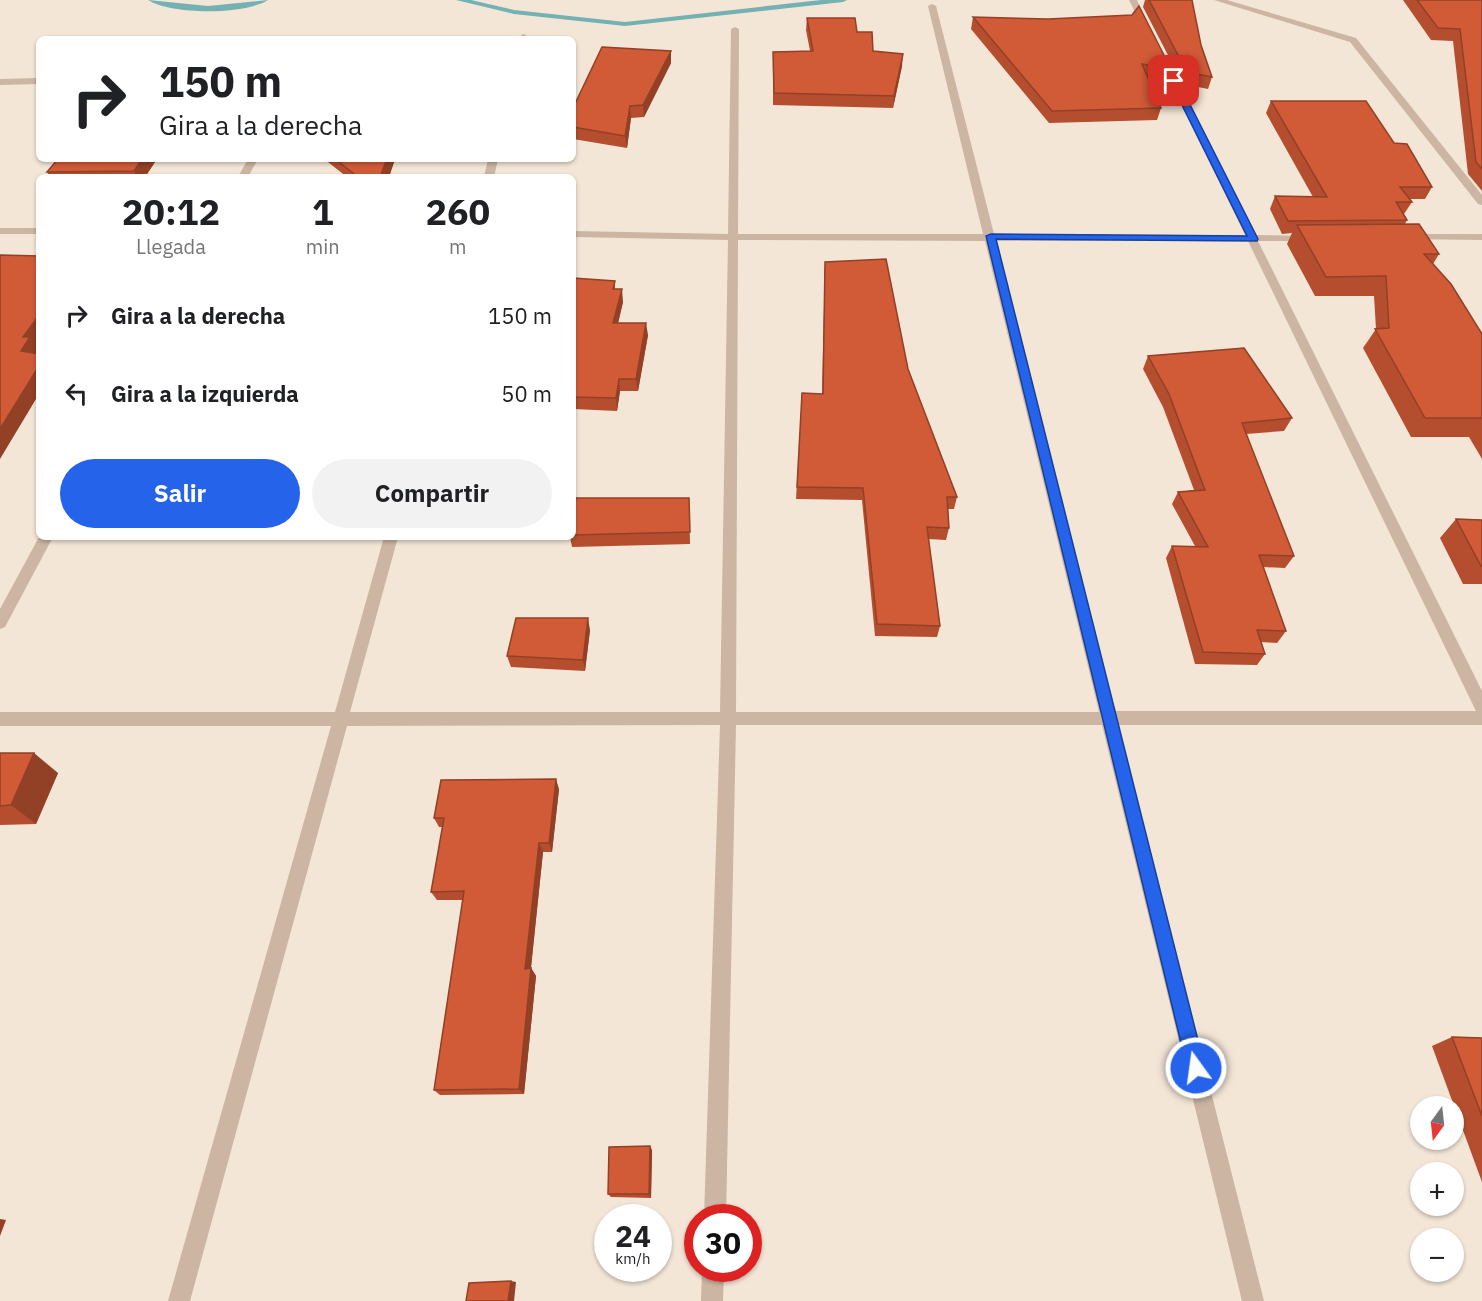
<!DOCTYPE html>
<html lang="es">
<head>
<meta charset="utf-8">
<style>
	body { margin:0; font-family:"IBM Plex Sans",sans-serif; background:#f2f2f2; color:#202124; height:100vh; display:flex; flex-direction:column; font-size:22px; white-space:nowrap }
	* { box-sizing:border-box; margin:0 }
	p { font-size:20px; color:#757577 }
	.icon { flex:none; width:33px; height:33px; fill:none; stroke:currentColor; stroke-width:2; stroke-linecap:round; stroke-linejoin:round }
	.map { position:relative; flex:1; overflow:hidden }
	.side { position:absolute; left:36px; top:174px; width:540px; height:366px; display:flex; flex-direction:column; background:#fff; border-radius:9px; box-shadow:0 2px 4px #0004 }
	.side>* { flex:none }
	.banner { position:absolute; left:36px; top:36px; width:540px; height:126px; border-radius:9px; box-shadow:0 2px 4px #0004; background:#fff; color:#202124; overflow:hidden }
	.needle { width:39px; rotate:195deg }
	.tools { position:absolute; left:1410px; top:1096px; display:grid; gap:12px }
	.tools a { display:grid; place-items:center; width:54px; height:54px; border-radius:50%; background:#fff; box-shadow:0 2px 4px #0004; font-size:30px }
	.speed { position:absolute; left:594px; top:1204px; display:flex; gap:12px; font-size:30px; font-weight:700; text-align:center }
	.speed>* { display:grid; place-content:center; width:78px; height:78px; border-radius:50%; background:#fff; box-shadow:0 2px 4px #0004; line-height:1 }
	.speed small { font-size:15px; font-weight:400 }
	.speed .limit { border:9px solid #d22; background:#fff; color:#111 }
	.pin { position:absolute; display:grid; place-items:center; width:51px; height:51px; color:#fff; margin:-26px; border-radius:12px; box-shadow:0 3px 9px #0006 }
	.me { position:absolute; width:66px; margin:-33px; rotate:346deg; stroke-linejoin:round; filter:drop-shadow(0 0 4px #0008) }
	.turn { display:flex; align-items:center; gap:21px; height:126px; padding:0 24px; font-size:27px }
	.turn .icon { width:78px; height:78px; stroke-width:2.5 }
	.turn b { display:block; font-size:42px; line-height:51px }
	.eta { display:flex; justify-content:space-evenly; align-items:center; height:102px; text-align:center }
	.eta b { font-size:36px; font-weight:700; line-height:42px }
	.button { display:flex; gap:12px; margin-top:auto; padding:12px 24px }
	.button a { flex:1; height:69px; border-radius:36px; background:#2563eb; color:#fff; font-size:24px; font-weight:700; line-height:69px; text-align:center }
	.button a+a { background:#f2f2f2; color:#202124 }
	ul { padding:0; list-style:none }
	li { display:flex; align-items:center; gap:18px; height:78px; padding:0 24px }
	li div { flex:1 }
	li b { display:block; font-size:22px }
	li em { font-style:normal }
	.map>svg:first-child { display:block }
</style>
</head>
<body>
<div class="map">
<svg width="1482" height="1301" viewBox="0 0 1482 1301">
	<rect width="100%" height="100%" fill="#f3e6d7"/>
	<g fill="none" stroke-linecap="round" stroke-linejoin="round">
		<path fill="#74b1b3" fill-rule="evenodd" d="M148 0 208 6 268 0C244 15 172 15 148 0Z
			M456 0H471L514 10 625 22 821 0H847L843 2 625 26 514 14Z"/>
		<path fill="#ccb5a2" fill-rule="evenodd" d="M1129 0H1137L1148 26H1142Z
			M1214 0H1227L1356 38 1482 195V205L1478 204 1350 42Z
			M932 4 936 6 994 234 1245 235 1158 56 1162 53 1166 56 1255 235 1312 236 1313 238 1308 241H1258L1482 691V725H1118L1264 1301H1242L1102 725H736L726 1218H704L720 725 347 726 190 1301H168L331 726H0V712H335L384 537H398L350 712H720L728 240 573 237V231L728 234 731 29 735 27 739 29 738 234H983L928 6ZM738 240 985 241 1099 712H736ZM995 241H1248L1476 711H1115Z
			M523 34 526 35V39H518Z
			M39 78V84L0 85V79Z
			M248 159H258L248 177H238Z
			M488 159H498L494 177H484Z
			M0 228H39V234H0Z
			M1407 234H1482V240L1403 239V235Z
			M39 537H53L5 627 0 629V609Z
			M702 1269H724L723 1301H701Z"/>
	</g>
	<path fill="#b44e2f" d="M1145 0H1192L1201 45 1212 77 1208 89 1183 84 1143 7Z
		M1403 0H1482V191L1468 174 1453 41 1431 40Z
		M973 17 1171 69 1167 81 1148 78 1161 108 1157 120 1049 123 971 29Z
		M807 18 857 32 873 51 902 66 893 108 773 105V52L810 51 806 30Z
		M671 51V63L644 117 631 118 627 148 573 139V108Z
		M1271 101 1394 143 1432 187 1425 199H1410L1412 202 1404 214 1407 220 1405 224 1439 254 1433 264 1482 334V459L1469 437H1411L1363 348 1376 329 1374 296H1315L1287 244 1292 233 1282 234 1270 209 1275 196 1313 197 1266 113Z
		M157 159 145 177H50L47 172Z
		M324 159H395L389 177H347Z
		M825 262 908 369 957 497 954 509H948L949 528 946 540 928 539 940 626 937 637 875 636 862 500 796 499 802 394H822Z
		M573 278 615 281V289L623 302 618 323 648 335 638 391H620L617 411 573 409Z
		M1148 356 1292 418 1284 431 1246 434 1294 556 1285 568 1263 567 1286 631 1277 643 1261 642 1265 654 1257 665 1195 664 1166 558 1172 546H1195L1172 504 1178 492 1194 490 1163 407 1143 369Z
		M689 498 690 544 572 547 570 537H573V513Z
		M1456 519 1482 520V584H1463L1440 538Z
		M590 630 585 671 511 667 507 656Z
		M0 753 58 773 36 824 0 825Z
		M559 789 552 852H543L531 968 536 976 524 1094 440 1095 434 1090 463 900H437L431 892 443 827H439L434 818Z
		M1452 1037 1482 1038V1182L1432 1046Z
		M652 1150 651 1198 611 1197 608 1194Z"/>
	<path fill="#924026" d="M671 51V63L644 117 643 105Z
		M903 54 902 66 893 108 894 96Z
		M630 106 631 118 627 148 625 136Z
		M142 159H157L145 177H137L134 171Z
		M387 159H395L389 177H380Z
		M622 289 623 302 615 336 613 323Z
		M39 315V340L36 345 39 350 30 364 21 351 23 337Z
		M646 323 648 335 638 391 636 379Z
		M39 366V394L0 459V429Z
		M619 379 620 391 617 411 616 398Z
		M588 618 590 630 585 671 583 660Z
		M34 753 58 773 36 824 11 805Z
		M556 779 559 789 552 852 549 843Z
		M539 843 543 852 530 976 525 969Z
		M531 968 536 976 524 1094 519 1089Z
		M650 1146 652 1150 651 1198 649 1194Z
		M0 1219 6 1220 0 1236Z
		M511 1281 516 1282 514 1301H508Z"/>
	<path fill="#d15b37" stroke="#924026" stroke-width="1.5" d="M1149 0H1192L1201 45 1212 77 1187 72Z
		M1417 0H1482V169L1476 162 1460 29 1438 28Z
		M1139 6 1171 69 1142 64 1161 108 1052 111 973 17 1048 19 1132 15Z
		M807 18H855L857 32H872L873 51 903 54 894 96 774 93 773 52 813 51Z
		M602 47 671 51 643 105 630 106 625 136 573 127V108Z
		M1271 101H1366L1394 143 1407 144 1432 187H1400L1412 202H1396L1407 220 1288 221 1275 196 1327 197Z
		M58 159H142L134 171 47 172Z
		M335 159H387L380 177H358Z
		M1419 224 1439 254H1424L1451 284 1482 334V418H1425L1375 329 1389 328 1386 276 1326 277 1297 225Z
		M0 255 39 256V315L23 337H30L21 351 39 354V366L0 429Z
		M886 259 908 369 957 497H947L949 528 927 527 940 626 877 624 863 488 797 487 802 393 823 394 825 262Z
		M573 278 615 281 613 289H622L613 323H646L636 379H619L616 398 573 397Z
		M1244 348 1292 418 1242 423 1294 556 1259 555 1286 631 1257 630 1265 654 1203 652 1172 546 1208 547 1178 492 1205 490 1169 394 1148 356Z
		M576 498H689L690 532 573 535V513Z
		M1456 519 1482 520V566H1481Z
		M516 618H588L583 660 507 656Z
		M0 753H34L11 805 0 806Z
		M556 779 549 843H539L525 969 531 968 519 1089 434 1090 464 891 431 892 444 818H434L441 780Z
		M1452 1037 1482 1038V1116Z
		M650 1146 649 1194H608L609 1147Z
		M511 1281 508 1301H466L469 1283Z"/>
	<path fill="#2563eb" stroke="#184099" stroke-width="1.5" d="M1171 79 1178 81 1258 239 1257 241 996 239 1205 1068 1202 1074 1196 1077 1190 1074 1187 1068 986 236 991 234 1247 236 1170 81Z"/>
</svg>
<div class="tools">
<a><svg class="needle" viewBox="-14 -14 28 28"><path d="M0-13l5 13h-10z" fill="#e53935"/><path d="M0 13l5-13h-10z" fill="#757577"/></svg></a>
<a>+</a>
<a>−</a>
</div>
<div class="speed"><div>24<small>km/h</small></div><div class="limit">30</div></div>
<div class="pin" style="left:1174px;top:81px;background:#d93025"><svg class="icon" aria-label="arrive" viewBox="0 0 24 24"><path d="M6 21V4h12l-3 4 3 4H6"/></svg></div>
<svg class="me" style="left:1196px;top:1068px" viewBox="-20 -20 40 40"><circle r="17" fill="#2563eb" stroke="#fff" stroke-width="3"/><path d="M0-11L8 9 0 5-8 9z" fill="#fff"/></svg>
<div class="banner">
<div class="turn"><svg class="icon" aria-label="right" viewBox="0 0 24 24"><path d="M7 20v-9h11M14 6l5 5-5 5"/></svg><div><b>150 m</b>Gira a la derecha</div></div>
</div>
<section class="side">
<div class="eta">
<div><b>20:12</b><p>Llegada</p></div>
<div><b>1</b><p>min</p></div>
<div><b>260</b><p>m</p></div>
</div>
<ul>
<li><svg class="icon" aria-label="right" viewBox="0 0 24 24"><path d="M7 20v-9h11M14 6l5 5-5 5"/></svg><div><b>Gira a la derecha</b></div><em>150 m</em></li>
<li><svg class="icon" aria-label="left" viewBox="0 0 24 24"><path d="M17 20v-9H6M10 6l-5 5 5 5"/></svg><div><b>Gira a la izquierda</b></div><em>50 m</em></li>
</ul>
<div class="button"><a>Salir</a><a>Compartir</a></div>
</section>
</div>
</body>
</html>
